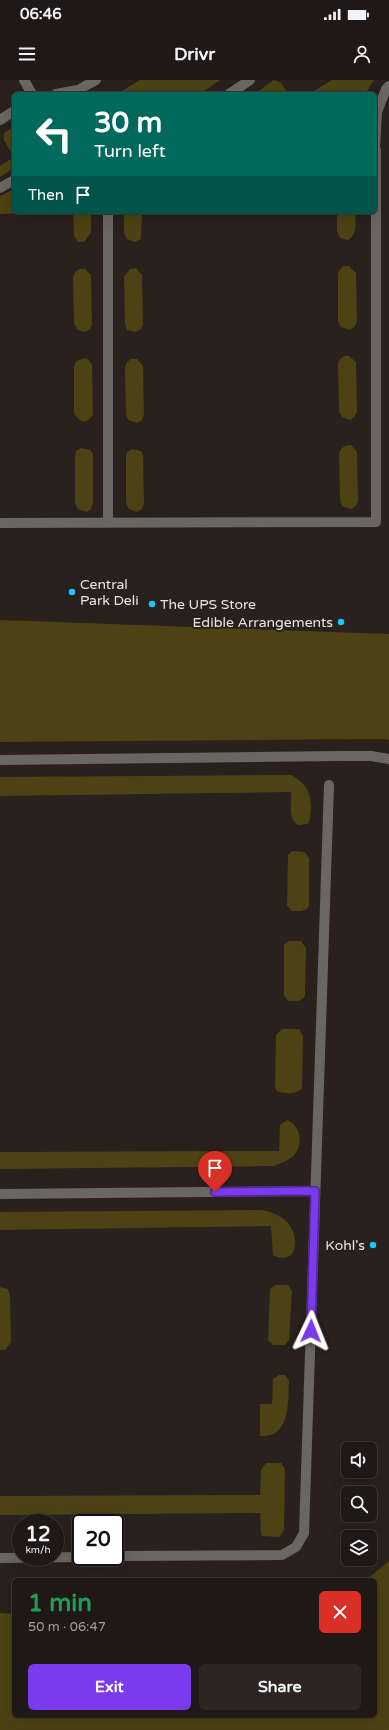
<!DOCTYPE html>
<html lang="en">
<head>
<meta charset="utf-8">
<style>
	body { margin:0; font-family:"Varela Round",sans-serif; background:#2d2523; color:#f1f3f6; height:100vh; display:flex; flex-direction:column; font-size:15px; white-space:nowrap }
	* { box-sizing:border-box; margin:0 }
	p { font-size:13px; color:#a2a0a1 }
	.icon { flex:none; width:22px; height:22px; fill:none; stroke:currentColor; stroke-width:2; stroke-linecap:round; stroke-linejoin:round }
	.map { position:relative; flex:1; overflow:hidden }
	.sheet { position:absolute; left:12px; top:1498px; width:365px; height:140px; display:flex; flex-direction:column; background:#201816; border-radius:6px; box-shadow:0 4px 16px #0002,0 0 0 1px #3d3735 }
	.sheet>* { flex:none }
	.hud { position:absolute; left:12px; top:12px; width:365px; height:122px; border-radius:6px; box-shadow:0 4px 16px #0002,0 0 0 1px #3d3735; background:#00695c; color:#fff; overflow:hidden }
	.tools { position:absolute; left:341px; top:1362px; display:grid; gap:8px }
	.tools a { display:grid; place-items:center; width:36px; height:36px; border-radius:6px; background:#201816; box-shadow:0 4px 16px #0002,0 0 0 1px #3d3735; font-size:20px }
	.speed { position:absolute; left:12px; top:1434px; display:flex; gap:8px; font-size:20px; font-weight:700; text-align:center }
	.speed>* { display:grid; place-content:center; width:52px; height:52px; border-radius:50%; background:#201816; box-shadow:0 4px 16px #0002,0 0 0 1px #3d3735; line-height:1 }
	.speed small { font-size:10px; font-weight:400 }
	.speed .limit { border:2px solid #111; border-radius:6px; background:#fff; color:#111 }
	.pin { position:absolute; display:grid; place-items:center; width:34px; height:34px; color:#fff; margin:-41px -17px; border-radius:50% 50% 50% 0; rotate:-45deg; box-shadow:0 0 4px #0007 }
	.pin .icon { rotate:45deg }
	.me { position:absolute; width:44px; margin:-22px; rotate:2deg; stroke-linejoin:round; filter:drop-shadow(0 0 3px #0008) }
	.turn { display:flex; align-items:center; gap:14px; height:84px; padding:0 16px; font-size:18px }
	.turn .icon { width:52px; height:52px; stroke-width:2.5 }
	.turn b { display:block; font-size:28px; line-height:34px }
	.then { display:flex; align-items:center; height:38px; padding:0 16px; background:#0003; gap:8px; font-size:15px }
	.round { display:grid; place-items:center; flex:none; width:42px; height:42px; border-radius:6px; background:#2d2523 }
	.headline { display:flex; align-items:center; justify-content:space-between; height:68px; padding:0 16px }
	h1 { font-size:24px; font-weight:800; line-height:30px; color:#1e9e55 }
	.primary-button { display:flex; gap:8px; margin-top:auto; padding:8px 16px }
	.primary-button a { flex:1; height:46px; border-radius:6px; background:#7c3aed; color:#fff; font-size:16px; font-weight:800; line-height:46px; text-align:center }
	.primary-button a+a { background:#2d2523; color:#f1f3f6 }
	.status { display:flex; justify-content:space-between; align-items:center; height:28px; padding:0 20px; background:#201816; direction:ltr }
	.status svg { height:11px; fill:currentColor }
	header { display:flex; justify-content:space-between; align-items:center; height:52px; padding:0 16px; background:#201816; font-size:18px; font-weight:800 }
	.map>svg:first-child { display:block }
</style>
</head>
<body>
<div class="status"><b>06:46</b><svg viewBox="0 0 49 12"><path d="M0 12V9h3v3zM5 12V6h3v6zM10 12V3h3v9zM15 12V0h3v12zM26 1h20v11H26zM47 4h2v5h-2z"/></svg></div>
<header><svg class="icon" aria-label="menu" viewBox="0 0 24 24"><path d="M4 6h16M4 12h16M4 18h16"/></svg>Drivr<svg class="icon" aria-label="person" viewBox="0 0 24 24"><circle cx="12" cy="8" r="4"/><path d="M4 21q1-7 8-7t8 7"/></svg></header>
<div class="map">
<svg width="389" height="1650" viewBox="0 0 389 1650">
	<rect width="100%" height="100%" fill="#2a201e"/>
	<path fill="#4d4213" d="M140 0H220L200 14H117Z
		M274 0 281 3 288 14H254Z
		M332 0H374L365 14H309Z
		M12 48H14V88L0 97V86L14 77 4 60V53Z
		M14 109V132H51L0 134V116Z
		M73 132H91V153L84 162H78L74 156Z
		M124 132H142L141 159 135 162 127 159 124 153Z
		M337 132H355C355 142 358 154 348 160L340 158 337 151Z
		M344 186H349L356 193 357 242 354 247 350 250 341 247 338 241V194L340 189Z
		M79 189H85L91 195 92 244 90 249 85 252 77 250 74 243 73 197 75 192Z
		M130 189 136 188 142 195 143 244 141 249 136 252 127 250 125 244 124 197Z
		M344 276H349L356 282 357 331 355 336 350 340 342 337 339 331 338 284 340 279Z
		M85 278 89 280 92 285 93 334C88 345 79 343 74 333V287L76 281Z
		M131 279H137L143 286 144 335 142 340 137 343 128 340 126 334 125 288 127 282Z
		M351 365 357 372 358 421 356 426 351 429 342 426 340 420 339 374C341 367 344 366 351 365Z
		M81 368 90 370 93 374V423L91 429 87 432 78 429 75 423V376L76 371Z
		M132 369 141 371 143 375 144 424 142 429 137 432 129 429 126 423V377L127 372Z
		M0 540 389 554V660L384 659 0 662Z
		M291 695C306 703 311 712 311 728 310 734 311 739 308 744L298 745C287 738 292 723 291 712L0 716V697Z
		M292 771 305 772 309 778V826C305 832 299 831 292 831L287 825 288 775Z
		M289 861H301L306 868 305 916C301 922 296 921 288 921L284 915V865Z
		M282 949H299L303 956 302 1008C296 1015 285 1014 277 1011L275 1007 276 955Z
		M287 1040C300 1045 304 1062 295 1074 290 1080 281 1083 274 1086L0 1089V1072L279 1071 280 1045Z
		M262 1130C271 1132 280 1135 287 1142 301 1156 297 1188 273 1175L271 1146 0 1150V1132Z
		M275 1205H288L292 1211 289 1260 285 1265H273L268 1260 270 1209Z
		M0 1207 8 1209 10 1215 11 1262 5 1270H0Z
		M279 1295H285L289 1300C288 1320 291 1359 260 1356V1324H272L273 1299Z
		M266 1383H281L285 1389 284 1450 279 1457 262 1456 261 1453 260 1433 0 1435V1416L260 1415 261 1390Z
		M389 1481V1650H0V1533L14 1534V1636H375V1500H366Z"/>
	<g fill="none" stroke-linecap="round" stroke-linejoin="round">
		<path stroke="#6a6662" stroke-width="10" d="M24 0 32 14
			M56 14 78 10 96 0
			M229 14 250 0
			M0 40 14 31
			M375 70 377 32 386 9 389 6
			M0 108 14 100
			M108 132V442
			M0 443 376 442V70
			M0 680 341 676H371L389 679
			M0 1114 315 1111
			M115 1476 282 1475 296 1467 304 1453 329 705
			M0 1478 81 1477"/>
	</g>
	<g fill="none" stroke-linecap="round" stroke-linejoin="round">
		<defs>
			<path id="route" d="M215 1112 315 1111 311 1251"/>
		</defs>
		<use href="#route" stroke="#51269a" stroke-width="10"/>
		<use href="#route" stroke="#7c3aed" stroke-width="7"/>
	</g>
	<g fill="#0fcafa" stroke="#2a201e" stroke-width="1.5">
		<circle cx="72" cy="512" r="4"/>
		<circle cx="152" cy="524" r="4"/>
		<circle cx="341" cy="542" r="4"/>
		<circle cx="373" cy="1165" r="4"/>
	</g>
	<g text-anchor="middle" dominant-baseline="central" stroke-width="4" stroke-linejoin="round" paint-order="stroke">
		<g font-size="14" fill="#ebe4e2" stroke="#2a201e" text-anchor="start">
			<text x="80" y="504">Central<tspan x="80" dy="16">Park Deli</tspan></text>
			<text x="160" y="524">The UPS Store</text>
			<text x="333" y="542" text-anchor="end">Edible Arrangements</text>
			<text x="365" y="1165" text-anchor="end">Kohl's</text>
		</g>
	</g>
</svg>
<div class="tools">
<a><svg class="icon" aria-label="sound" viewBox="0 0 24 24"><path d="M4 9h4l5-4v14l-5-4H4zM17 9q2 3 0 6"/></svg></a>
<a><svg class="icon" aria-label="search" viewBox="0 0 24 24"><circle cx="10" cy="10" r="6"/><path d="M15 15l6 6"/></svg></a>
<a><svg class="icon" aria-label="layers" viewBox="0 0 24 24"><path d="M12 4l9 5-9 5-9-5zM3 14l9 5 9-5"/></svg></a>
</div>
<div class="speed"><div>12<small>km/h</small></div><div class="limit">20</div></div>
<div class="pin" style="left:215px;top:1112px;background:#d93025"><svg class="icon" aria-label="arrive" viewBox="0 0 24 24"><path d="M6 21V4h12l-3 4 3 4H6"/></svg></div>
<svg class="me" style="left:311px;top:1251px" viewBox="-20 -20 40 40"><path d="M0-17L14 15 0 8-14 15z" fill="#7c3aed" stroke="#fff" stroke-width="4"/></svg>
<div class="hud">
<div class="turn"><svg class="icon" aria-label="left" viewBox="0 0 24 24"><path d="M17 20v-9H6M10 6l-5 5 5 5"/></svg><div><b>30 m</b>Turn left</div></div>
<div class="then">Then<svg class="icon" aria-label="arrive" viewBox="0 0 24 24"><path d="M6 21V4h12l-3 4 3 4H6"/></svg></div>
</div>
<section class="sheet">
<div class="headline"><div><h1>1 min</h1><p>50 m · 06:47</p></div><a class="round" style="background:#d93025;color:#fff"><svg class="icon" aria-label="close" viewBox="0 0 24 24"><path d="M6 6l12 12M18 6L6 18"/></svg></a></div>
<div class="primary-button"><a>Exit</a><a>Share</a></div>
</section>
</div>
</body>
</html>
